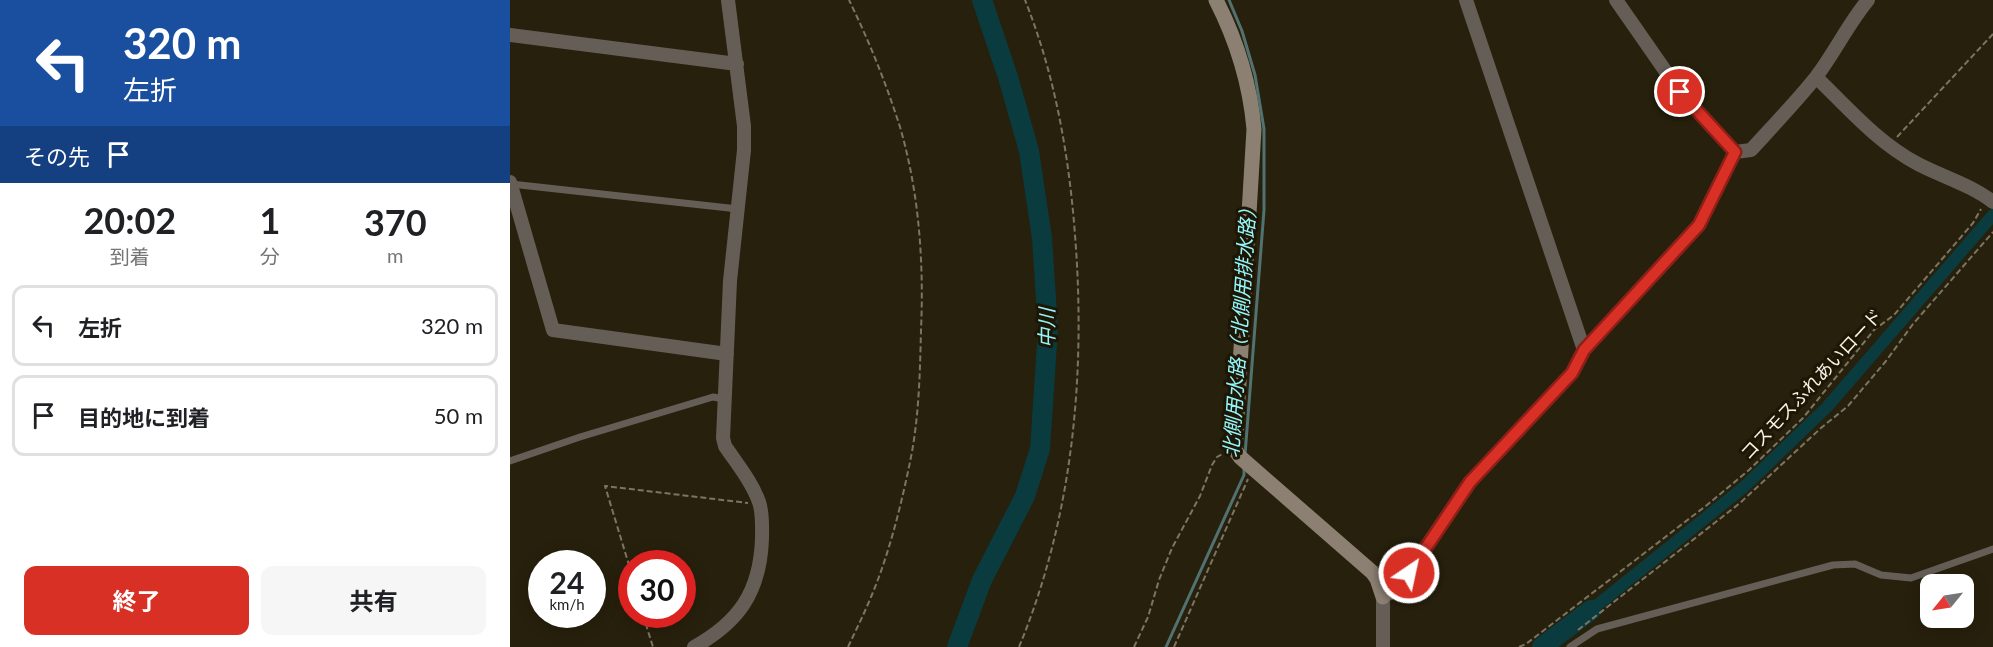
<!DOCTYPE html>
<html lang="ja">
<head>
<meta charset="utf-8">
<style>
	body { margin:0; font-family:Lato,"Noto Sans JP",sans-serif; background:#f6f6f6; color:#202124; height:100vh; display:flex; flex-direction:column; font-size:22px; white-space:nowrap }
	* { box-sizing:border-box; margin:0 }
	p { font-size:20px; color:#757577 }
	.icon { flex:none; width:33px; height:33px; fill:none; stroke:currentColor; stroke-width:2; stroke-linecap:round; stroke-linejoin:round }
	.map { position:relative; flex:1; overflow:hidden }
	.drawer { display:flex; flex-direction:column; background:#fff; width:510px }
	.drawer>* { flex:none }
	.guide { background:#1a4fa0; color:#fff; overflow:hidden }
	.needle { width:39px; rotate:240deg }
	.buttons { position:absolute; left:1410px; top:574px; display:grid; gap:12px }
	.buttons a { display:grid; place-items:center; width:54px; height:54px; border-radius:12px; background:#fff; box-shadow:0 3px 15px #0003; font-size:30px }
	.speed { position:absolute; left:18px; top:550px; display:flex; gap:12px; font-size:30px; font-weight:700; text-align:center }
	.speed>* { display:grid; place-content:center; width:78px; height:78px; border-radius:50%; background:#fff; box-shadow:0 3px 15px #0003; line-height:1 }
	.speed small { font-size:15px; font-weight:400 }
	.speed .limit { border:9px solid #d22; background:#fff; color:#111 }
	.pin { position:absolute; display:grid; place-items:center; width:51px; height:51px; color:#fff; margin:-26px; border:3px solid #fff; border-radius:50%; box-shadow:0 2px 6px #0007 }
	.me { position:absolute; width:66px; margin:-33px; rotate:34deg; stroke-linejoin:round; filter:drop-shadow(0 0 4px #0008) }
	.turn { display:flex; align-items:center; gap:21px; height:126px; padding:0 24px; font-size:27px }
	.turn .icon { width:78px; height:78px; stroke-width:2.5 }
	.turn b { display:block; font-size:42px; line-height:51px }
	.then { display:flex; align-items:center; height:57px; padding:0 24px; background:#0003; gap:12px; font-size:22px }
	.eta { display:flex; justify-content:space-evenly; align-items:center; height:102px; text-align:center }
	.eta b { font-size:36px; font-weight:700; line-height:42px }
	.primary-button { display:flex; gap:12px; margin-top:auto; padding:12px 24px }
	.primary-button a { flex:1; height:69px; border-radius:12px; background:#d93025; color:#fff; font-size:24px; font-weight:700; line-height:69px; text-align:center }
	.primary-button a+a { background:#f6f6f6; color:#202124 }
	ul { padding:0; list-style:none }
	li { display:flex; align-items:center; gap:18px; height:81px; margin:0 12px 9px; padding:0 12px; border:3px solid #e0e0e0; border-radius:12px }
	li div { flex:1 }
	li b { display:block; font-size:22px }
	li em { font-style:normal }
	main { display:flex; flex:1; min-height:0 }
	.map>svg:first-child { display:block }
</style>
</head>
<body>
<main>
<section class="drawer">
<div class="guide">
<div class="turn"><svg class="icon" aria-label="left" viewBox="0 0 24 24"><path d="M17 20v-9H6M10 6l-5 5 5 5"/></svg><div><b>320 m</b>左折</div></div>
<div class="then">その先<svg class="icon" aria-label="arrive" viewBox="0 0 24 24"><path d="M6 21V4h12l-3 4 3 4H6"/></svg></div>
</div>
<div class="eta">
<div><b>20:02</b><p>到着</p></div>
<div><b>1</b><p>分</p></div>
<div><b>370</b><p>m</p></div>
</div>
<ul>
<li><svg class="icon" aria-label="left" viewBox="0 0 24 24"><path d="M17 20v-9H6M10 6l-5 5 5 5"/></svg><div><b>左折</b></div><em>320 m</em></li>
<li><svg class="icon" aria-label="arrive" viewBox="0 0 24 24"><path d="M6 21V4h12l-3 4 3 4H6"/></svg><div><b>目的地に到着</b></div><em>50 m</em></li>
</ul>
<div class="primary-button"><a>終了</a><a>共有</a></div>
</section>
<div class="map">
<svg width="1483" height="647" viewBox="0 0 1483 647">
	<rect width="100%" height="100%" fill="#27200c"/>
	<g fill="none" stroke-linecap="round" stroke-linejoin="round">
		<path stroke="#517270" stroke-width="3" d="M719 0 732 31 745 75 754 129V210L735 455
			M656 647 734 475V468"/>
		<path stroke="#0a3b3e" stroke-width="12" d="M1081 610 1234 487 1317 407 1483 215"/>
		<path stroke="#0a3b3e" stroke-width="20" d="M447 647 472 580 515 496 530 449 538 329 532 238 519 151 498 77 472 0
			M1032 647 1081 610"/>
		<path stroke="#7b7564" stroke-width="2" stroke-dasharray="6 3" stroke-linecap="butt" d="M1387 137 1483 34
			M122 575 95 486 238 503
			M133 615 143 647
			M1068 630 1230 503 1311 428 1338 406 1376 361 1403 324 1483 232
			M338 647C346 630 354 614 361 597 379 555 392 502 401 457 409 416 410 372 411 330 414 262 409 192 390 127 376 83 359 41 339 0
			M509 647C563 517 576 374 565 235 559 155 545 75 515 0
			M624 647 638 617 649 580 662 548 690 496 702 465 707 457 714 453
			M664 647 738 479
			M1009 647 1016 644 1197 505 1239 470 1293 418 1364 330 1384 315 1463 223 1471 209"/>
		<path stroke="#655e56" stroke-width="7" d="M1 184 228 209
			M0 461 70 437 203 397 214 399
			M1060 647 1087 629 1323 565 1345 564 1371 575 1401 578 1483 549"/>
		<path stroke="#655e56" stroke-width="14" d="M956 0 1074 350
			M1106 0 1170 92 1225 152
			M0 35 227 64
			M1306 77C1338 108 1368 143 1408 164 1433 177 1461 185 1483 202
			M1225 152 1241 150C1263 126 1286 102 1306 77 1325 52 1338 24 1358 0
			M0 182 43 330 217 354
			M184 647C229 622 250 592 252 539 252 528 253 513 249 502 242 482 227 464 215 446L213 438 220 281 234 150V126L218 0
			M873 647V597L889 587 960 482 1062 373 1074 350 1189 225 1225 152"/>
		<path stroke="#8c8073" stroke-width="15" d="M706 0C727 41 740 84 744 129L725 450 730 457 862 572 867 579 873 597"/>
	</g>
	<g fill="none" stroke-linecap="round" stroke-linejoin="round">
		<defs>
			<path id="route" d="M899 573 960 482 1062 373 1074 350 1189 225 1225 152 1170 92"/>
		</defs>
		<use href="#route" stroke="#8d1f18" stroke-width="15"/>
		<use href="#route" stroke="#d93025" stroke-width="10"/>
	</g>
	<g text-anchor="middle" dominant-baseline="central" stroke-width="6" stroke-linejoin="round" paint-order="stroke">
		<g font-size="18" fill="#f7f2e6" stroke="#1e1604">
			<text transform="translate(1301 384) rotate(-47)">コスモスふれあいロード</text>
		</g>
		<g font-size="20" font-style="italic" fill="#94f6fb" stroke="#1e1604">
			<text transform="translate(536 328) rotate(-90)">中川</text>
			<text transform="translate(729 328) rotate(-86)">北側用水路（北側用排水路）</text>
		</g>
	</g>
</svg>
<div class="buttons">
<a><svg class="needle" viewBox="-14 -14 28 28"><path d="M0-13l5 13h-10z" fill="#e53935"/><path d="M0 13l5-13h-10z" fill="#757577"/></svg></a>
</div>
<div class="speed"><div>24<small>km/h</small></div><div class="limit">30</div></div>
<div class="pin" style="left:1170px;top:92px;background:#d93025"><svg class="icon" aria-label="arrive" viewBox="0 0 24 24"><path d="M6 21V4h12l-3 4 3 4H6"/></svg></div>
<svg class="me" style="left:899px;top:573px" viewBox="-20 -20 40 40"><circle r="17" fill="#d93025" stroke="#fff" stroke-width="3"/><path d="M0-11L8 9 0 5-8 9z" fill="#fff"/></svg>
</div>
</main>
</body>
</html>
